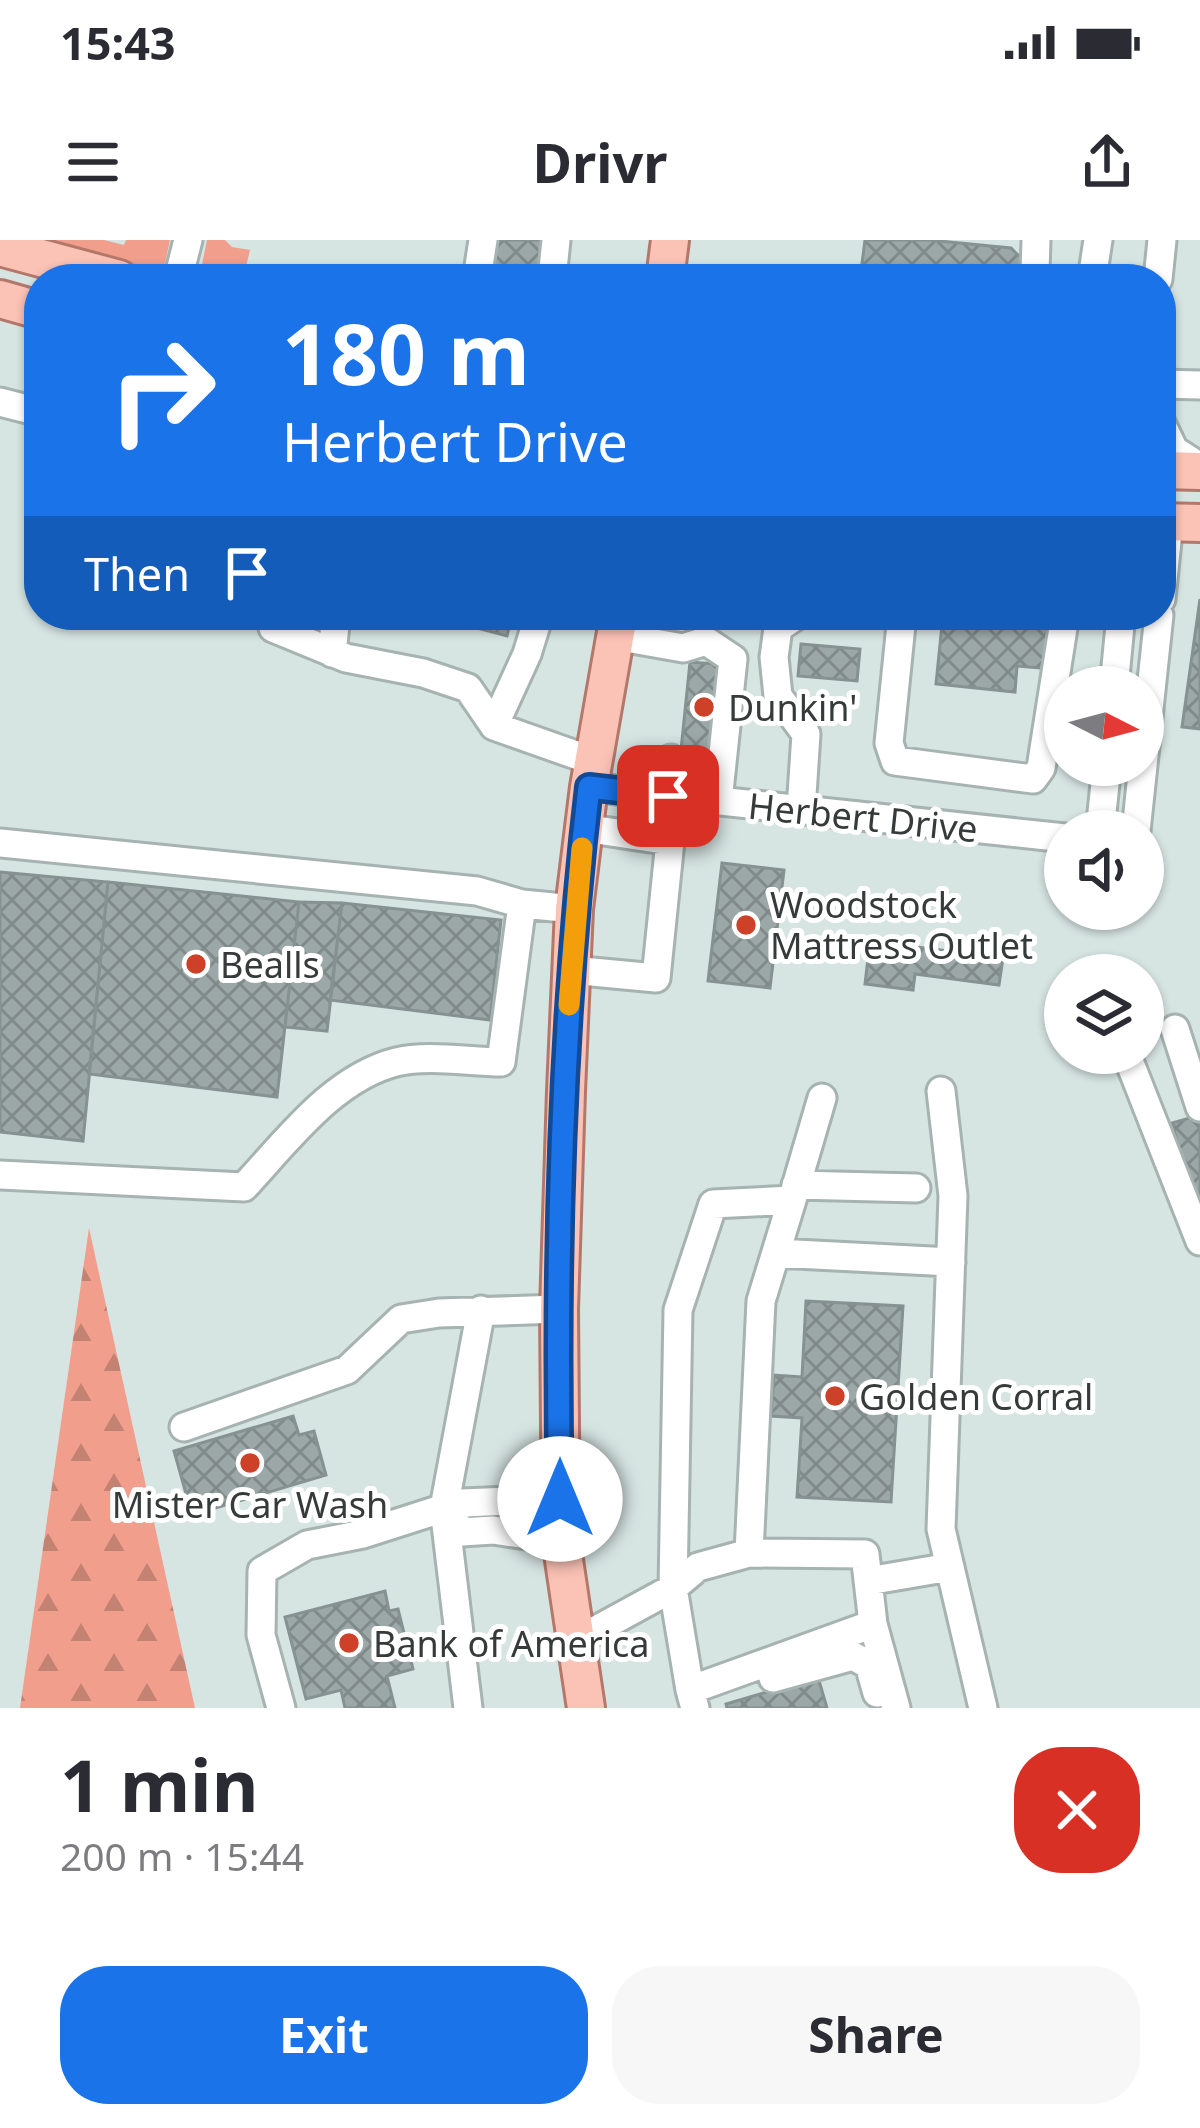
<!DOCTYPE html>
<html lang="en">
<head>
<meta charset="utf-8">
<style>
	body { margin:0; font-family:"Noto Sans",sans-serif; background:#f7f7f7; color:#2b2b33; height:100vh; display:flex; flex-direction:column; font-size:45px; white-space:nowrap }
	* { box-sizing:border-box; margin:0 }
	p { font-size:39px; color:#7c7c81 }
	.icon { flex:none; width:66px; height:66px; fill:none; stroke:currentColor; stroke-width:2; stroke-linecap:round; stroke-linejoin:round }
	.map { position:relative; height:1468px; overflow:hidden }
	.details { display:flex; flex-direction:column; background:#fff; flex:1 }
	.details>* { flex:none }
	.hud { position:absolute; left:24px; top:24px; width:1152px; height:366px; border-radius:48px; box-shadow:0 3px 9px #0004; background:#1a73e8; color:#fff; overflow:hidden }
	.needle { width:78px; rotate:96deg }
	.tools { position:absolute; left:1044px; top:426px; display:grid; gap:24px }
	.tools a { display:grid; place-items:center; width:120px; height:120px; border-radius:50%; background:#fff; box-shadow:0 3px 9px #0004; font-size:60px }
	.pin { position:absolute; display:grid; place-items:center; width:102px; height:102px; color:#fff; margin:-51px; border-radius:24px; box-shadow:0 6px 18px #0006 }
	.me { position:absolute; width:132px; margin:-66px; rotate:0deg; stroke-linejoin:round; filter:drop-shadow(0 0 9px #0008) }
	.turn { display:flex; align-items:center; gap:42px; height:252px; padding:0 60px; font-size:54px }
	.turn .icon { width:156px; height:156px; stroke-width:2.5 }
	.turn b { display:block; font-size:84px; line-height:102px }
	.then { display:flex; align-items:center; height:114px; padding:0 60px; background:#0003; gap:24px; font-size:45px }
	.round { display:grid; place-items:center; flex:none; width:126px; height:126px; border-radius:48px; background:#f7f7f7 }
	.headline { display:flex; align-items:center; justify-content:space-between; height:204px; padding:0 60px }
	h1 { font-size:72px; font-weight:700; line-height:90px }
	.cta { display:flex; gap:24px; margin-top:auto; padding:24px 60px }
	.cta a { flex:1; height:138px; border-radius:48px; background:#1a73e8; color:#fff; font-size:48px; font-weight:700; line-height:138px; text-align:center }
	.cta a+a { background:#f7f7f7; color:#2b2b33 }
	.status { display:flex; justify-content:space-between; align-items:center; height:84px; padding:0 60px; background:#fff; direction:ltr }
	.status svg { height:33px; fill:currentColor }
	header { display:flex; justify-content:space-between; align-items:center; height:156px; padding:0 60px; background:#fff; font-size:54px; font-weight:700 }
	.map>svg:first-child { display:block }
</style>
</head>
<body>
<div class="status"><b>15:43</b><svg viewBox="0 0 49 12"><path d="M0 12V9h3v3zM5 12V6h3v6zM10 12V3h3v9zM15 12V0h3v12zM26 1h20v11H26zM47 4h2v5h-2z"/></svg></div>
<header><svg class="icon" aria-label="menu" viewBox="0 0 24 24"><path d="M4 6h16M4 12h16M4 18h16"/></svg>Drivr<svg class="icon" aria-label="share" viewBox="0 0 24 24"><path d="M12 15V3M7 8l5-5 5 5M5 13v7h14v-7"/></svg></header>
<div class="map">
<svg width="1200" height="1468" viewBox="0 0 1200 1468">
	<defs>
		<pattern id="forest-firs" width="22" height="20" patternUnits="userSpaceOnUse" patternTransform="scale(3)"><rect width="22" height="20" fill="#f19e8c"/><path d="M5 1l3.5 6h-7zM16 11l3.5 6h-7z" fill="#c48273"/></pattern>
		<pattern id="building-cross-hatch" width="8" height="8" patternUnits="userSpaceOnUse" patternTransform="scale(3)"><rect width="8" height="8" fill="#9ba8a7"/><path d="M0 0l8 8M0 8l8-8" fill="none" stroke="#7f8a89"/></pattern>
	</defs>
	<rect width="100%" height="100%" fill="#d6e4e2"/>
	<path fill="#f19e8c" d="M31 0H104L124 5 126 0H170L165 23 158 32Z
		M207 0H225L232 7 250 10 243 39H199Z"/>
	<path fill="url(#forest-firs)" d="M89 988 195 1468H20Z"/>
	<path fill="url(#building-cross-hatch)" stroke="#869291" stroke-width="3" d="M490 0H548L543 39H492L485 33Z
		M865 0H929L1011 8 1042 39H860Z
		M1200 359V489L1182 487Z
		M428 375H512L507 396Z
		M943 375 1056 385 1051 429 1017 426 1015 452 936 444Z
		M801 404 860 409 857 441 798 436Z
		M690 422 728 425 717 513 681 510Z
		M722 623 784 630 770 748 708 741Z
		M0 632 108 642 83 901 0 892Z
		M108 642 299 662 277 857 89 834Z
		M299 662 342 663 327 791 285 787Z
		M342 663 501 680 490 780 330 760Z
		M870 701 1003 718 999 745 915 734 913 750 865 744Z
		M1200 875V981H1199L1172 883Z
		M806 1061 903 1066 891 1262 797 1257 802 1178 771 1176 774 1135 802 1137Z
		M293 1176 299 1195 314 1191 326 1235 192 1275 174 1211Z
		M385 1351 389 1371 398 1369 413 1429 387 1436 395 1468H345L341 1450 306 1459 285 1377Z
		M818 1437 827 1468H727L726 1464Z"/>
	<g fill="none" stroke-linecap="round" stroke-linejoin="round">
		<defs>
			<path id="minor" d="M1035 31 1036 0
				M178 39 188 0
				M477 39 483 0
				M552 39 556 0
				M1092 39 1098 0
				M1158 39 1162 0
				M1161 144 1200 145
				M0 162 39 172
				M1161 183 1174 210 1200 227
				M1161 359 1169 282
				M275 375 273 388 346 418 423 433 468 448 494 486 593 521
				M797 375 778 388 774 417 778 456 806 494 801 570
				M902 375 889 503 895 521 1033 539 1041 528 1063 388 1060 375
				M615 396 683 408 706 401 733 419 718 561
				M332 413 336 375
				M1114 447 1121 375
				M494 486 527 414 539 375
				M589 547 1065 598
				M668 556 671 519
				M1100 591 1107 525
				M1136 591 1159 375
				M0 603 477 651 522 664 574 669
				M571 730 656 738 670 601 584 588
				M1175 789 1200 867
				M1126 813 1200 1001
				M941 851 953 956 941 1289 983 1468
				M0 935 244 947C287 901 333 838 396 822 428 814 469 822 501 822L522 664
				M796 945 916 948
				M792 960 761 1061 749 1313 865 1314 873 1384 896 1468
				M776 1013 951 1022
				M184 1187 347 1130 401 1079 439 1073 559 1069
				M444 1268 468 1468
				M446 1285 462 1263 560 1259
				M446 1285 462 1292 493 1290 561 1300
				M868 1341 950 1327
				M574 1402 673 1348 678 1070 713 964 792 960 822 858
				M773 1438 853 1416 869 1425 877 1453
				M690 1450 673 1348 698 1327 749 1313
				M281 1468 261 1395 262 1331 307 1305 363 1294 444 1268 481 1070
				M695 1468 690 1450 873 1384"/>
			<path id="major" d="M0 7 119 39
				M665 39 670 0
				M0 59 39 70
				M1161 230 1200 231
				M1161 282 1200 283
				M586 1468 561 1300 559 1069 566 851 574 669 589 547 619 375"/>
		</defs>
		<use href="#minor" stroke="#a6b3b1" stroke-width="33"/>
		<use href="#major" stroke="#b4786b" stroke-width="42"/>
		<use href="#minor" stroke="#fff" stroke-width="27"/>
		<use href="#major" stroke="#fbc2b6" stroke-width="36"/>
	</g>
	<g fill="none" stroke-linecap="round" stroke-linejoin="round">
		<defs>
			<path id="route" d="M560 1259C555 1022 561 783 589 547L668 556"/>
		</defs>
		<use href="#route" stroke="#114b97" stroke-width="30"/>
		<use href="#route" stroke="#1a73e8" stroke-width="21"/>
		<path stroke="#f59e0b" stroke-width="21" d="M569 765 582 608"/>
	</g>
	<g fill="#cc4128" stroke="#fff" stroke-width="4.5">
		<circle cx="704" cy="467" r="12"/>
		<circle cx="746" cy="685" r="12"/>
		<circle cx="196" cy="724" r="12"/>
		<circle cx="835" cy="1156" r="12"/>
		<circle cx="250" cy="1223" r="12"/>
		<circle cx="349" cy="1403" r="12"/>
	</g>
	<g text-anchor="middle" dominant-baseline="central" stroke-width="10" stroke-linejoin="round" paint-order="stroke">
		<g font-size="36" fill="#353b3a" stroke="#fff" text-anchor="start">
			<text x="728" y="467">Dunkin'</text>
			<text x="770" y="664">Woodstock<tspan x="770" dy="41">Mattress Outlet</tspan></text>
			<text x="220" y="724">Bealls</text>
			<text x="859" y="1156">Golden Corral</text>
			<text x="250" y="1264" text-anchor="middle">Mister Car Wash</text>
			<text x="373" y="1403">Bank of America</text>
		</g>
		<g font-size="36" fill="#353b3a" stroke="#fff">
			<text transform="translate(863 577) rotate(6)">Herbert Drive</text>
		</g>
	</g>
</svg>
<div class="tools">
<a><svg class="needle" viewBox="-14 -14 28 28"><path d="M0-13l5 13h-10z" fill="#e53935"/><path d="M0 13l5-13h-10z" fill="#7c7c81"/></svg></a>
<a><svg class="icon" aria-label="sound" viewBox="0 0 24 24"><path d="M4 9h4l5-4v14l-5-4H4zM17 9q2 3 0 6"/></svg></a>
<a><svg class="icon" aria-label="layers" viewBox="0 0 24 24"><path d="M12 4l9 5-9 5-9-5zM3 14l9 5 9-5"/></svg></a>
</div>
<div class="pin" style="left:668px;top:556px;background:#d93025"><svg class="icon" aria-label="arrive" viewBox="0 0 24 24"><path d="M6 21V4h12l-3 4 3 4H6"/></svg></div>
<svg class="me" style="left:560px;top:1259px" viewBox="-20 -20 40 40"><circle r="19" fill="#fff"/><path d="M0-13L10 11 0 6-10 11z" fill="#1a73e8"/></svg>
<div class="hud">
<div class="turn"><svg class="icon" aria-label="right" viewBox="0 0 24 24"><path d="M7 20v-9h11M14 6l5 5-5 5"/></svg><div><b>180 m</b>Herbert Drive</div></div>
<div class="then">Then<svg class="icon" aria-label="arrive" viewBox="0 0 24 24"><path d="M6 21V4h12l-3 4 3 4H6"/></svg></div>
</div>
</div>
<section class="details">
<div class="headline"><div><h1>1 min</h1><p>200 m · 15:44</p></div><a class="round" style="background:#d93025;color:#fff"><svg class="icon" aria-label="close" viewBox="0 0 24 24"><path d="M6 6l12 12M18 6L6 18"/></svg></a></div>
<div class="cta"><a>Exit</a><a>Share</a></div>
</section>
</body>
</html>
